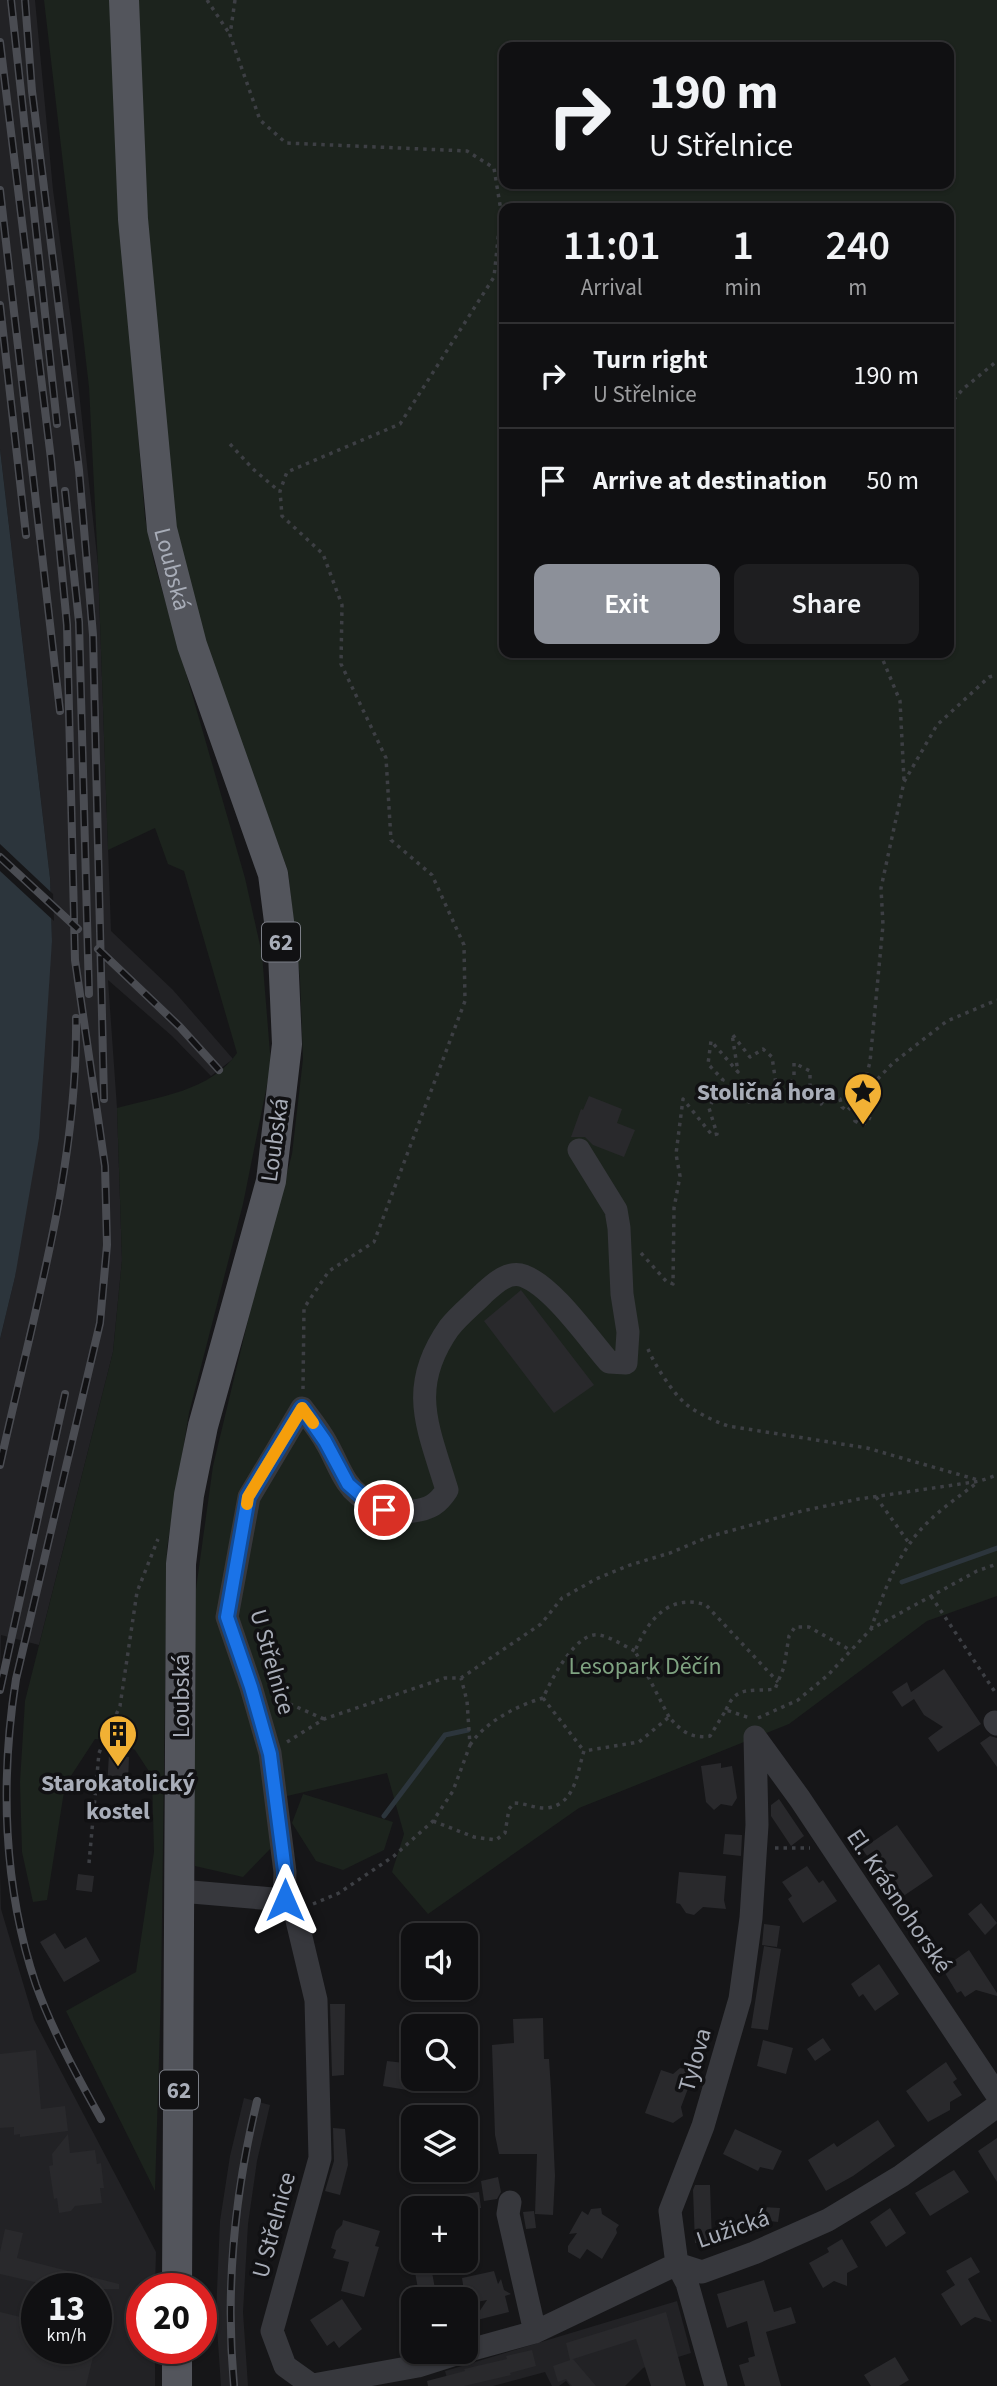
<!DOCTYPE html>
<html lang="en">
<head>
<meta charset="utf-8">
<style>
	body { margin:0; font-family:"Source Sans 3",sans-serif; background:#1e1e20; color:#f1f3f6; height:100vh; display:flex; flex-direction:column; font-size:26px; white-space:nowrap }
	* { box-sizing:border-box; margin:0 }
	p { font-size:23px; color:#9c9d9f }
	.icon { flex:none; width:38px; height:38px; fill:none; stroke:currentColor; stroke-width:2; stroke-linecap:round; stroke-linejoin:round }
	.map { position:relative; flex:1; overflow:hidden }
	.side { position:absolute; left:499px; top:203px; width:455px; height:455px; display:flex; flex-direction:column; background:#101012; border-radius:14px; box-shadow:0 2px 5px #0004,0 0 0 2px #303032 }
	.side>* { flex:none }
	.guide { position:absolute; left:499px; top:42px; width:455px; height:147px; border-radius:14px; box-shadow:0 2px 5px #0004,0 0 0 2px #303032; background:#101012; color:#f1f3f6; overflow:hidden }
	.buttons { position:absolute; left:401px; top:1923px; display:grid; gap:14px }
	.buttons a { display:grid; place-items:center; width:77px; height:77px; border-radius:14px; background:#101012; box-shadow:0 2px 5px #0004,0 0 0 2px #303032; font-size:35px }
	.speed { position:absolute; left:21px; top:2273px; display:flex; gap:14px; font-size:35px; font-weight:700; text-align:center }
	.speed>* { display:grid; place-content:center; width:91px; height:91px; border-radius:50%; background:#101012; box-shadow:0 2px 5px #0004,0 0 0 2px #303032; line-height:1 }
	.speed small { font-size:18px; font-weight:400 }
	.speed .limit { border:10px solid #d22; background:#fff; color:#111 }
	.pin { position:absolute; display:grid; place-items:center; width:60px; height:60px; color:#fff; margin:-30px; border:4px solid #fff; border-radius:50%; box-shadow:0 2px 7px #0007 }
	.me { position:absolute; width:77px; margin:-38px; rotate:0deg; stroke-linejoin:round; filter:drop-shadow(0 0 5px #0008) }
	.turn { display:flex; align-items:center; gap:24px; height:147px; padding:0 35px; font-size:32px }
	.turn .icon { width:91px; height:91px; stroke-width:2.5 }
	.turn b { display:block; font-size:49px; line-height:60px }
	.eta { display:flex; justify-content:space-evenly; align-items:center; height:119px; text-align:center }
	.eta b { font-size:42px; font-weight:600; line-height:49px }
	.button { display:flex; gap:14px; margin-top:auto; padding:14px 35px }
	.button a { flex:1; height:80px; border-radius:14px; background:#8c9099; color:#fff; font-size:28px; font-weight:600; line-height:80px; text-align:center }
	.button a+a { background:#1e1e20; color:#f1f3f6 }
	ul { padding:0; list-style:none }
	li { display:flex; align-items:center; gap:21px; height:105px; padding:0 35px; border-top:2px solid #303032 }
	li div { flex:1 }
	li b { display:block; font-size:26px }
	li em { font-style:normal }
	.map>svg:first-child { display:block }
</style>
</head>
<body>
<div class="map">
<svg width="997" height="2386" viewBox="0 0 997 2386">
	<rect width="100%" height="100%" fill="#161618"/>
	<path fill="#222225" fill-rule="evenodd" d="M0 0H35L53 190 72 328 98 565 111 931 173 990 233 1059 211 1076 172 1036 108 980 117 1108 122 1260 113 1352 39 1645 1 1635 0 1677V1339L15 1277 52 941 50 878 0 449Z
		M0 1872 1 1909 34 2020 156 2252 155 2289H142V2348L155 2349V2386H0ZM37 2289H96V2348H37Z
		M244 2098 270 2105 257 2161 248 2224 243 2312 248 2386H221L216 2314 220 2221 230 2156Z
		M677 2301 691 2353 643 2368 625 2386H570L566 2381 559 2386H552L545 2372 493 2386H449L445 2371Z"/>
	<path fill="#1c231d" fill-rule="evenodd" d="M44 0H111L119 203 145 518 154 562 245 878 262 954 271 1065 243 1204 189 1413 167 1548 161 1992 155 2191 66 2011 136 1972 154 1852 152 1776 135 1750 119 1741 95 1739 65 1785 47 1900 33 1902 22 1852 20 1782 25 1701 113 1352 122 1260 117 1108C158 1097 211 1091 237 1053L184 871 168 864 155 828 108 850 98 565 89 387Z
		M138 0H997V1596L927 1621 789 1724 579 1808 428 1914 392 1872 404 1834 387 1773 274 1799 270 1849 243 1877 195 1866 192 1695 195 1596 213 1466 250 1312 292 1154 303 1059 300 979 288 871 205 644 172 517 146 218ZM504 47H948V184H504ZM504 208H948V653H504Z
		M303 1794 393 1822 384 1850 343 1870 316 1861 292 1823Z"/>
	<path fill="#2c353c" d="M0 449 50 878 52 941 39 1138 15 1277 0 1339Z"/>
	<path fill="#161618" d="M0 844 53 894 54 921 0 871Z"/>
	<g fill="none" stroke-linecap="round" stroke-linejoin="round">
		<path stroke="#2c353c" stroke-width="5" d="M902 1582 997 1548
			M384 1816 445 1735 468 1730"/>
	</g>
	<path fill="#29292c" d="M589 1096 622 1109 617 1123 635 1130 624 1157 593 1145 585 1137H571L581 1109 583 1110Z
		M521 1290 594 1385 554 1413 484 1321Z
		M944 1669 981 1724 938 1752 928 1738 943 1727 924 1715 914 1699 902 1707 892 1692 907 1682 911 1692Z
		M990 1736 997 1738V1767L980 1743Z
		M109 1754 129 1757 128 1783H125L124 1789 107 1788Z
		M721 1763V1768L732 1766 737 1798 732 1806 721 1804 714 1810 706 1802 701 1766Z
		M779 1799 804 1836 791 1846 771 1816V1805Z
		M897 1825 933 1876 899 1899 891 1888 897 1883 878 1856 871 1861 862 1849Z
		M725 1834 742 1835 741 1856 723 1854Z
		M807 1866 819 1883 823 1880 837 1901 803 1923 788 1899 792 1896 782 1882Z
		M679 1872 726 1876 724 1900 726 1909 703 1907 694 1915 686 1913 680 1904 676 1903Z
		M78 1874 94 1876 92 1892 76 1890Z
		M981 1903 997 1923 985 1935 968 1914Z
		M764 1924 780 1926 777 1947 762 1945Z
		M55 1933 65 1949 86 1937 100 1961 64 1982 40 1942Z
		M764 1946 781 1949 768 2030 751 2028Z
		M969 1950 997 1993V1996L976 1990 965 1997 961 1991 957 1993 945 1973 957 1965 952 1962Z
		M879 1964 899 1994 875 2011 863 1994 859 1997 851 1984Z
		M330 2004H345L344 2075 332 2076Z
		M543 2018 544 2059H549L551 2090 555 2176 553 2215 535 2214 537 2154H499L495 2135 492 2045 514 2043 513 2019Z
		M823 2038 831 2050 815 2061 807 2049Z
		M763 2040 793 2048 786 2074 757 2066Z
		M36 2050 41 2109 65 2106 68 2131 20 2137V2134L14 2135V2127L0 2128V2054Z
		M387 2061 413 2064V2091L383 2086Z
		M946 2062 957 2079 953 2082 962 2095 950 2102V2110L928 2122 906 2091Z
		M680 2068 689 2070 692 2078 681 2107 683 2116 673 2123 645 2113 661 2070 673 2074Z
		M878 2120 895 2146 853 2176 826 2191 808 2160 834 2143 837 2147Z
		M333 2128 345 2129 348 2165 340 2195 325 2191 334 2161Z
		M735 2129 782 2151 773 2170 760 2167 758 2171 723 2154Z
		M68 2134 70 2153 95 2150 97 2164 101 2163 104 2188H100L102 2203 75 2206 71 2211 59 2213 57 2198 54 2199 49 2166 53 2165 52 2154Z
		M997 2138V2182L978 2151Z
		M954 2170 969 2192 930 2216 915 2193Z
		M498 2177 501 2192 497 2199 484 2201 481 2181Z
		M695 2185H710L712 2242 695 2243 693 2190Z
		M479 2192 481 2208 466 2210 423 2208V2199Z
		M761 2207 780 2208 778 2222 760 2220Z
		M601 2208 602 2214 619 2225 616 2229 617 2233 602 2259 587 2249 580 2259 568 2252V2246L577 2233 569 2234 582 2211 588 2215 591 2209Z
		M890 2208 906 2233 886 2247 870 2222Z
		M534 2211 536 2228 526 2229 523 2212Z
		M343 2220 380 2231 375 2246 379 2247 364 2297 341 2291 349 2262 333 2258 336 2250 331 2248 336 2231 342 2225Z
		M5 2229 23 2233 17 2258 119 2284V2289H65L0 2274V2252Z
		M842 2239 858 2267 847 2273V2286L834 2281 823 2288 809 2263 829 2252 827 2248Z
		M971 2257 980 2272 968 2279 992 2322 975 2317 961 2326 941 2294 955 2285 946 2271Z
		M413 2261H430L437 2300H420Z
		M494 2271 498 2284 501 2279 504 2290 511 2294 505 2296 509 2312 473 2321 487 2300 466 2304 462 2278Z
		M764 2280 774 2312 791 2307 796 2323 766 2332 781 2386H745L739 2365 749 2362 748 2358 755 2356 747 2321 727 2328 717 2294Z
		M342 2299 362 2329 339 2348 334 2341 327 2346 310 2320Z
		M0 2312 37 2321V2348H90L88 2356 93 2357 86 2386H0Z
		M666 2312 686 2386H651L636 2339 570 2360 566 2343Z
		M532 2350 536 2366 510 2373 511 2375 464 2386H428L427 2381 465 2371 464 2369 507 2359 506 2356Z
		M895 2357 909 2380 899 2386H871L864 2375Z
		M573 2359 596 2386H572L566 2379 558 2382 553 2366Z"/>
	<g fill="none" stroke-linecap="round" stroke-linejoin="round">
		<path stroke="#3d3f44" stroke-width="3.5" stroke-dasharray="3.5 5" stroke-linecap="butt" d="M207 0 229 33
			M235 0 230 35 260 120 286 143 467 151 494 168 501 211 494 277 400 424 287 472 280 491 282 516 323 554 342 605 341 664 386 758 391 840 432 875 464 945 465 1001 374 1242 329 1271 304 1308 303 1389
			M948 406 963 389 997 361
			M230 444 253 469 279 491
			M880 653 900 701 904 780
			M862 1092 870 1062 883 925 881 888 904 782 937 725 989 677 997 675
			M858 1098 863 1114
			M868 1109 871 1115 867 1123 860 1124 855 1121Z
			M641 1253 666 1281 673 1284 674 1208 680 1176 676 1154 683 1099 712 1135 717 1134 709 1108 723 1080 708 1064 711 1041 738 1072 732 1034 750 1057 763 1049 772 1057 776 1084 773 1087 752 1089 749 1102 785 1093 794 1077V1063L810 1071V1096L821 1104 827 1094 840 1099 842 1107 847 1111 893 1063 947 1021 997 1000
			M648 1349C654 1364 674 1395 687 1405 699 1414 714 1421 728 1426L867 1448 978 1480
			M876 1497 909 1543
			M931 1596 997 1695
			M871 1629C883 1593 899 1550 927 1523 942 1508 961 1495 978 1482
			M274 1697 324 1719
			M543 1698 584 1751
			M726 1710C736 1685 751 1692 775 1689L784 1667 789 1636 795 1627H809L852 1651
			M669 1717 635 1651C648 1620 669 1593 706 1605L778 1682
			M758 1718 798 1700 828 1675 871 1629 977 1571 997 1564
			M287 1742 324 1719 445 1678H461L541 1624 562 1598 596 1579 630 1565 670 1553 708 1537 802 1511 859 1499 980 1481 997 1475
			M470 1745C485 1722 516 1706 543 1698 551 1680 576 1631 599 1635 611 1637 624 1646 635 1651
			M433 1821 474 1837 496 1840 505 1833 509 1809 514 1803C525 1803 536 1809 547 1808 576 1804 577 1772 584 1751L639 1742 669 1717C681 1731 691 1739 710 1736L726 1710 750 1718
			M775 1848H810
			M89 1863 99 1753 120 1706 137 1592 158 1539
			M313 1904 339 1893 394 1856 433 1821 453 1791 470 1745 467 1701 461 1678"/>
		<path stroke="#37383d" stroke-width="23" d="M995 1722 997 1724
			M755 1737 800 1799 997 2095
			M180 1891 284 1900 295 1912 316 2000 320 2158 272 2331 285 2366 313 2386
			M284 1900 285 1872 270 1753 251 1687 227 1617 249 1497 302 1408C311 1420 320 1431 327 1444 334 1456 339 1470 347 1482 360 1502 389 1514 413 1511 430 1509 438 1504 447 1490 428 1427 407 1388 449 1328 458 1316 472 1305 483 1294 494 1284 508 1270 524 1276 553 1287 588 1338 609 1362L626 1363 628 1332 622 1294 619 1228 616 1210 579 1150
			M510 2202 508 2214 535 2332
			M466 2351 535 2332 677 2264 702 2272 754 2253 828 2220 901 2176 997 2106
			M313 2385 418 2366 462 2352
			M716 2386 687 2283 677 2264 670 2211 703 2126 740 1999 751 1918 757 1825 755 1737"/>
		<g stroke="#53555c" stroke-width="30">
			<path id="s1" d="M124 0 133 219 162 529 192 645 273 874 283 953 287 1044 271 1181 203 1426 189 1495 181 1564 177 2289"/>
			<path d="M177 2386V2348"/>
		</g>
		<defs>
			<path id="rail" d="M11 0 57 424
				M25 0 32 91 79 470 93 635 104 1099
				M0 42 51 459 67 625 75 960 105 1166 107 1245 100 1323 16 1679C0 1780 3 1887 36 1985 53 2032 77 2076 101 2119
				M0 190 60 711
				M0 305 26 535
				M65 491 79 622 89 994
				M0 857 78 929
				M98 949 180 1027 219 1070
				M0 1465C32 1318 78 1170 76 1018
				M0 1690 65 1394
				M234 2386C225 2289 234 2196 257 2101"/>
		</defs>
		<use href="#rail" stroke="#4a4c52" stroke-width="8"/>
		<use href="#rail" stroke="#111113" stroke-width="5" stroke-dasharray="16" stroke-linecap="butt"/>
	</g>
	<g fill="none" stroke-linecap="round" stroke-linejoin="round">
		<defs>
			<path id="route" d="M285 1900V1871L270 1754 251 1687 227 1617 248 1497 302 1408 325 1441 348 1484 364 1498 384 1510"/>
		</defs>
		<use href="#route" stroke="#114b97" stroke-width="18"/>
		<use href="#route" stroke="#1a73e8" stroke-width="12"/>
		<path stroke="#f59e0b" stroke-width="12" d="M247 1504 248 1497 302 1408 313 1423"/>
	</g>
	<defs>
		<symbol id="sight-pin" viewBox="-11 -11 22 30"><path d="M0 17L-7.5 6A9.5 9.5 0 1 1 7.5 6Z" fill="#f2b134" stroke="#111113"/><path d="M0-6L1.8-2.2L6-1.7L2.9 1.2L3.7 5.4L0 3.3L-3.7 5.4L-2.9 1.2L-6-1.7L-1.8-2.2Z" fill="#111"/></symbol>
		<symbol id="building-pin" viewBox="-11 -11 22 30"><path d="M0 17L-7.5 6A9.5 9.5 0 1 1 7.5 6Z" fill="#f2b134" stroke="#111113"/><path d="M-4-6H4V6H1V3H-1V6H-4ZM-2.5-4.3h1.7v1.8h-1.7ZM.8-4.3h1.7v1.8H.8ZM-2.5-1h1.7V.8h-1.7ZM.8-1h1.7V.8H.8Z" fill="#111"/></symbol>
	</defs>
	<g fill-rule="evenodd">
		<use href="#sight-pin" x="841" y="1070" width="44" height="60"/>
		<use href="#building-pin" x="96" y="1712" width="44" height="60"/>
	</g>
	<g text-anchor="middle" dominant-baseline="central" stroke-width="7" stroke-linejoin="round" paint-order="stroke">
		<g fill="#111113" stroke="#7b7e86" stroke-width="2">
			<rect x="262" y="922.5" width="38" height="39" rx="5"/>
			<rect x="160" y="2070.5" width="38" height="39" rx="5"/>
		</g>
		<g font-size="23" font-weight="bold" fill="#a8adb8">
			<text x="281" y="942">62</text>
			<text x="179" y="2090">62</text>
		</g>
		<g font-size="24" fill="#a8adb8" stroke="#111113">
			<text stroke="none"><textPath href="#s1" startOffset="572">Loubská</textPath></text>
			<text transform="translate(275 1140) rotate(-82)">Loubská</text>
			<text transform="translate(272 1662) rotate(74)">U Střelnice</text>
			<text transform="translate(181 1696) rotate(-90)">Loubská</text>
			<text transform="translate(899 1901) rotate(56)">El. Krásnohorské</text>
			<text transform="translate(695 2060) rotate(-74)">Tylova</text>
			<text transform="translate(274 2225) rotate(-75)">U Střelnice</text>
			<text transform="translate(733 2229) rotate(-19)">Lužická</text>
		</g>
		<g font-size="24" font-weight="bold" fill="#a8adb8" stroke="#111113" text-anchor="end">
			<text x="836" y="1092">Stoličná hora</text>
			<text x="118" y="1783" text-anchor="middle">Starokatolický<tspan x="118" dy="28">kostel</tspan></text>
		</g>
		<g font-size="24" fill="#7fa381" stroke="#111113">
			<text x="645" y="1666">Lesopark Děčín</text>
		</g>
	</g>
</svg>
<div class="buttons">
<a><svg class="icon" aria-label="sound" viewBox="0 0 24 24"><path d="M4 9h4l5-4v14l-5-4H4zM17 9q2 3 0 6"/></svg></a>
<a><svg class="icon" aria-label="search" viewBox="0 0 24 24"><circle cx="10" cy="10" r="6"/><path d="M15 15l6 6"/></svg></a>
<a><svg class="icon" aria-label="layers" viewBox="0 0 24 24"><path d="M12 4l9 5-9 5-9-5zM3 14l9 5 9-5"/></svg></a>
<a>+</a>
<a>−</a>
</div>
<div class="speed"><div>13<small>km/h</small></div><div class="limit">20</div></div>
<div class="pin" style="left:384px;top:1510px;background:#d93025"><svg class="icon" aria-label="arrive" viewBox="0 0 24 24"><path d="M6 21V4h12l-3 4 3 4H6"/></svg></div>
<svg class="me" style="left:285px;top:1900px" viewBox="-20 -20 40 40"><path d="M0-17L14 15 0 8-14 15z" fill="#1a73e8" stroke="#fff" stroke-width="4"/></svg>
<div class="guide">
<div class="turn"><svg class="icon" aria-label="right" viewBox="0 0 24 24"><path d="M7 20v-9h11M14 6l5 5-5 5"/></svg><div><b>190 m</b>U Střelnice</div></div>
</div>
<section class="side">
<div class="eta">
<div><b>11:01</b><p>Arrival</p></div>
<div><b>1</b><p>min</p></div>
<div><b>240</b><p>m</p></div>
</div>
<ul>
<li><svg class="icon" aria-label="right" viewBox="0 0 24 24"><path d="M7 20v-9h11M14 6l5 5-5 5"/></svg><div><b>Turn right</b><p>U Střelnice</p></div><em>190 m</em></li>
<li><svg class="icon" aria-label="arrive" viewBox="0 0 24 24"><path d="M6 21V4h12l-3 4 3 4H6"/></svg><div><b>Arrive at destination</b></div><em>50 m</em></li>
</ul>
<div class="button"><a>Exit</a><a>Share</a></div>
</section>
</div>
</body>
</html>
